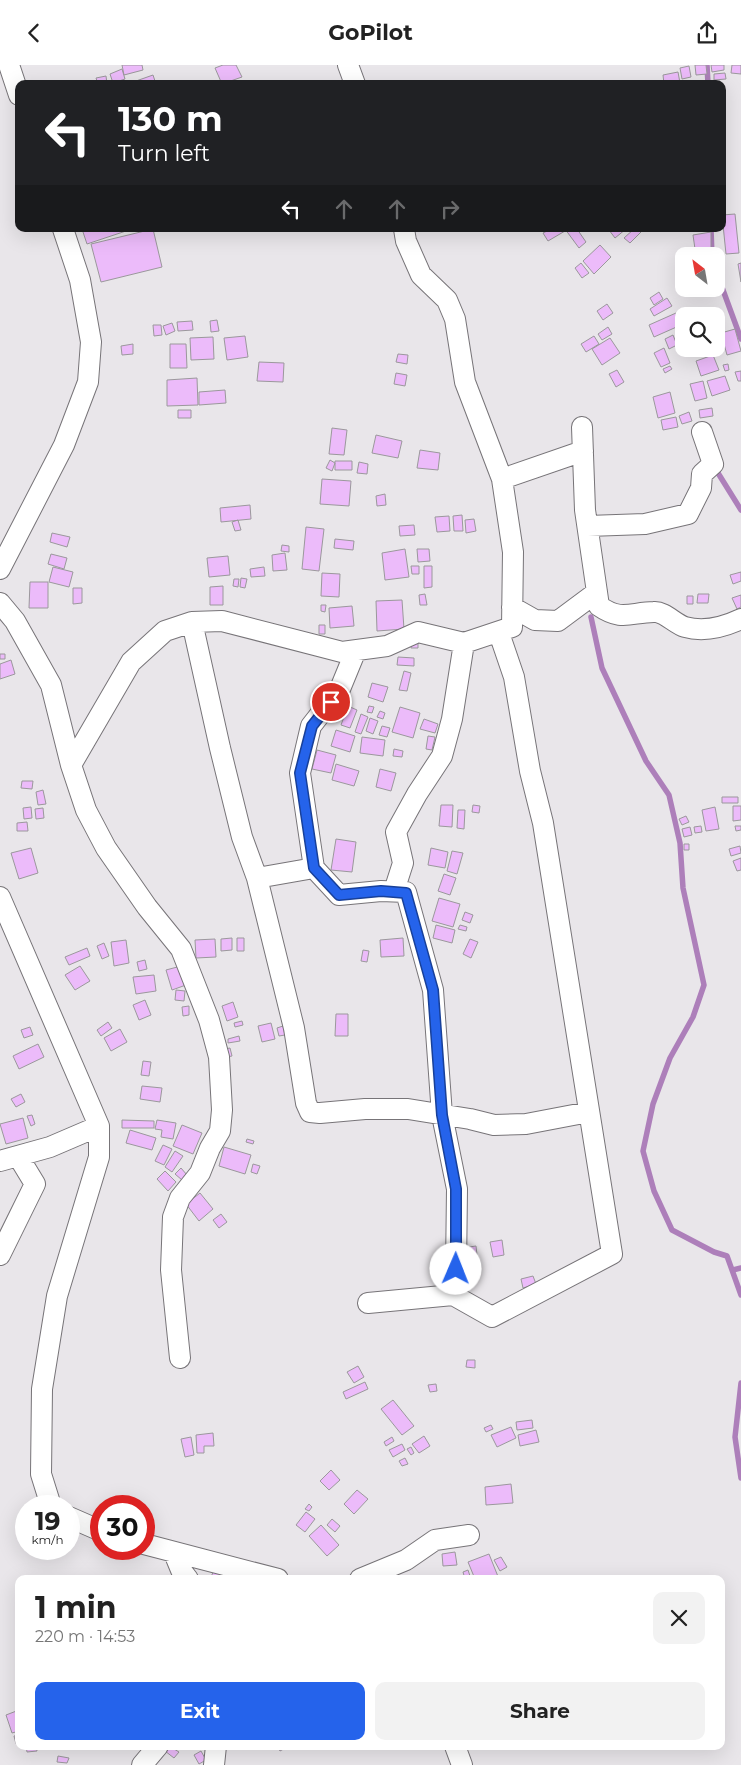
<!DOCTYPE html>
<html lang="en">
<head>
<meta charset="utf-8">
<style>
	body { margin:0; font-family:Montserrat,sans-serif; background:#f2f2f2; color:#222; height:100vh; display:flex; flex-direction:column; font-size:19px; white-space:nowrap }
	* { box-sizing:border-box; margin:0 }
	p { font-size:16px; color:#767676 }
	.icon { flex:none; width:28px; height:28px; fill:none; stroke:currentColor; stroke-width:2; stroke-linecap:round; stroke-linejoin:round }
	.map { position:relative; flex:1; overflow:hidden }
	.sheet { position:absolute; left:15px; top:1510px; width:710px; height:175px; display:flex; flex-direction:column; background:#fff; border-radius:10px; box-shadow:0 5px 20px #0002 }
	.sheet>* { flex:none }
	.banner { position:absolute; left:15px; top:15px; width:711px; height:152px; border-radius:10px; box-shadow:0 5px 20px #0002; background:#202124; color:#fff; overflow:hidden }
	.needle { width:32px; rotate:329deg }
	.tools { position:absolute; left:675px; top:182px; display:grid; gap:10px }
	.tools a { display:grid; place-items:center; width:50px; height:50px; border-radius:10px; background:#fff; box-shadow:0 5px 20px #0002; font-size:25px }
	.speed { position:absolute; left:15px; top:1430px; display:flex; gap:10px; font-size:25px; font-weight:700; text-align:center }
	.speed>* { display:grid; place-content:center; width:65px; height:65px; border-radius:50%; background:#fff; box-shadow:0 5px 20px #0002; line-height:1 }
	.speed small { font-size:12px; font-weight:400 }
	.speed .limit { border:8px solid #d22; background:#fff; color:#111 }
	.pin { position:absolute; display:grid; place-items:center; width:42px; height:42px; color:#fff; margin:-21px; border:2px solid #fff; border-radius:50%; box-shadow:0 1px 5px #0007 }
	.me { position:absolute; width:55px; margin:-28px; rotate:1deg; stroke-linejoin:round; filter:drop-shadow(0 0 4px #0008) }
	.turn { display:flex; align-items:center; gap:18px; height:105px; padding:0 20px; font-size:22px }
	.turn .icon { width:65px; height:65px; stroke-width:2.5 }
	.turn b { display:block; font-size:35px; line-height:42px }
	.lanes { display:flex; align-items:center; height:48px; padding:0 20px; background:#0003; justify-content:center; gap:25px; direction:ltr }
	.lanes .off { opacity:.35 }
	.round { display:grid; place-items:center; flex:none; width:52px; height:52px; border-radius:10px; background:#f2f2f2 }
	.head { display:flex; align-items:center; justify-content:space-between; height:85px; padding:0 20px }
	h1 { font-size:30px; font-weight:700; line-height:38px }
	.primary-button { display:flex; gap:10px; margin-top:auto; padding:10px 20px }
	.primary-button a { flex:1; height:58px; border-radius:10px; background:#2563eb; color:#fff; font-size:20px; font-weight:700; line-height:58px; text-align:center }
	.primary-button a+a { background:#f2f2f2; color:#222 }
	header { display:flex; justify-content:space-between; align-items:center; height:65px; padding:0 20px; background:#fff; font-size:22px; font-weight:700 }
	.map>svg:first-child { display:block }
</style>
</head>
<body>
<header><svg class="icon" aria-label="back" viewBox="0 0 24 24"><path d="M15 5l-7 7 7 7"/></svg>GoPilot<svg class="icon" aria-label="share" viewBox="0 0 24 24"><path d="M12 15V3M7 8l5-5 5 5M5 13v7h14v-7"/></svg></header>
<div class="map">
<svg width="741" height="1700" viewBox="0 0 741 1700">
	<rect width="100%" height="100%" fill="#e9e6ea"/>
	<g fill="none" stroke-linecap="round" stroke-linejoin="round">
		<path stroke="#ad7fba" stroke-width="5.5" d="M707 0 708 19
			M711 164 712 191
			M716 206 741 274
			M718 408 741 445
			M591 552 602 603 646 696 669 730 680 778 683 823 704 920 693 952 670 993 653 1039 643 1086 654 1126 672 1165 714 1187 727 1191 741 1230
			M733 1205 741 1203
			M741 1318 735 1372 741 1413"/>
	</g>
	<path fill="#ecbbfa" stroke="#9b989c" d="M122 0H142L143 5 124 10Z
		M223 0H236L242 12 222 19 215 3Z
		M695 0H706L707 9 696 10Z
		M711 0H724V5L712 7Z
		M732 0H741V9L731 8Z
		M689 1 691 12 682 14 680 3Z
		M122 4 125 14 113 18 110 9Z
		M678 7 680 18 664 19 663 10Z
		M725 8 726 14 714 15V9Z
		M153 10 156 19H137L136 16Z
		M106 11 107 19H98L96 13Z
		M735 149 739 188 726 189 722 150Z
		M82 164H132L87 179Z
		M153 164 162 202 101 217 91 179Z
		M551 164H564L565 166 548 176 543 168Z
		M565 164H577L586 177 579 183Z
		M611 164H626L615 173 609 165Z
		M634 164H644L630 178 624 173Z
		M711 167V188L696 191 693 170Z
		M600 180 611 192 594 209 583 196Z
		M581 198 589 208 582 213 575 203Z
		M741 198V217L738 199Z
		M659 227 663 234 654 240 650 233Z
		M667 233 672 241 654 251 650 244Z
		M607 239 613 248 603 255 597 246Z
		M676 248 681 260 654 272 649 260Z
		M217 255 219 266 211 267 210 256Z
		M192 256 193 265 178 266 177 257Z
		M172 258 175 266 166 270 163 261Z
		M153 260H161L162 270 154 271Z
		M608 262 612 269 602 275 598 269Z
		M735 264 741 286 727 290 721 268Z
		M673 270 677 280 669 284 665 274Z
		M245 271 248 292 227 295 224 273Z
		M594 271 599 279 586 287 581 279Z
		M213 272 214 294 191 295 190 273Z
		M610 273 620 288 602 300 592 284Z
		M133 279V289L122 290 121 281Z
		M170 279H186L187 303H170Z
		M664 283 670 298 661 302 654 288Z
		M398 289 408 290 407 299 396 297Z
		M713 290 719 305 701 311 696 296Z
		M259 297 284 298 283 317 257 316Z
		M728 299 729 305 725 306 723 300Z
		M670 301 672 304 665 308 663 304Z
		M617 305 624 317 616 322 609 309Z
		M741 306V316H738L735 307Z
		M396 308 407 310 405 321 394 319Z
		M725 311 730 325 712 331 707 316Z
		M197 313 198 340 167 341V315Z
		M703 316 707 333 695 336 690 319Z
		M225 325 226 338 199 340V327Z
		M670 327 675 348 658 353 653 332Z
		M712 343 713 351 700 353 699 345Z
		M178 345H191V353H178Z
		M689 347 692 356 682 359 679 351Z
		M676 352 678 362 663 365 661 355Z
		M332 363 347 365 344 390 329 389Z
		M376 370 402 376 398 393 372 388Z
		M420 385 440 388 438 405 417 403Z
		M330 395 335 398 332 406 326 403Z
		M335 396H352V405H335Z
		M359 397 368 399 367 409 357 408Z
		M322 414 351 416 349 441 320 439Z
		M385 429 386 440 377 441 376 431Z
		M250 440 251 454 221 457 220 443Z
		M462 450 463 466H454L453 451Z
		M449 451 450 466 437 467 435 452Z
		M474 454 476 466 466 468 465 455Z
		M238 455 241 465 235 466 232 457Z
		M414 460 415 470 400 471 399 461Z
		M306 462 324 464 319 506 302 504Z
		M52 468 70 472 67 482 50 477Z
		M335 474 354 476 353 485 334 483Z
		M282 480 289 481V487L281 486Z
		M405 484 409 512 385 515 382 488Z
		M417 484H429L430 496 418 497Z
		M285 488 287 505 273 506 272 490Z
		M51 489 67 493 64 504 48 499Z
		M228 491 230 510 209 512 207 493Z
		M411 501H419V509H412Z
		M424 501H432V522L424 523Z
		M53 502 73 507 69 522 49 517Z
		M264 502 265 511 251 512 250 504Z
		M741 507V516L733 519 730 510Z
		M322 508 340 509 339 532 321 531Z
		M241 513 247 514 245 523 240 522Z
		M234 514H239L238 522 233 521Z
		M30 517H48V543H29Z
		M223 521V540H210V522Z
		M73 523H82V538L73 539Z
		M425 529 427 540H420L419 530Z
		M698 529H709L708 538H697Z
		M741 530V542L737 544 732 533Z
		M687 531H693V539H687Z
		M402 535 404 564 377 566 376 536Z
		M321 540H326L325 547 321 546Z
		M352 541 354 561 330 563 329 543Z
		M319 560H325V569H319Z
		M412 576H418V583H411Z
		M0 589H5V594H0Z
		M398 592 414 593V601L397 600Z
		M11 595 15 609 0 614V599Z
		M404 606 411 608 407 626 399 625Z
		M372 618 388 622 383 637 368 632Z
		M348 641 357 645 350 663 341 660Z
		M369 641 374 642 372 648 367 647Z
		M400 642 420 648 413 673 392 667Z
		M380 646 385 648 383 654 377 652Z
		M361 649 368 652 361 669 355 667Z
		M370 653 378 656 373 669 366 666Z
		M424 654 438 659 435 668 420 664Z
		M382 661 390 663 387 672 379 670Z
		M336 665 355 671 350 687 331 681Z
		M428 671 435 672 432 685 426 684Z
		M362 672 385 675 383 691 360 688Z
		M394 684 403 686 402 692 393 691Z
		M317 685 336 690 331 708 312 704Z
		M336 699 359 706 354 721 332 715Z
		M380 704 396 708 391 726 376 722Z
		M22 716H33L32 724 21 723Z
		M43 725 46 739 38 740 36 727Z
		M722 732H738V738H722Z
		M441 740H453L452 762 439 761Z
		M473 740 480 741 479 748 472 747Z
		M733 741H741V755L733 756Z
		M31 742 32 753 24 754 23 743Z
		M715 742 719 764 706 766 702 745Z
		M43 743 44 753 36 754 35 744Z
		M458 745H465L464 764 457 763Z
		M686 751 689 757 682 760 679 754Z
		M27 757 28 766H17V758Z
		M701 761 702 767 695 768 694 762Z
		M735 761H741V765L736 766Z
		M690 762 692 770 684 772 682 764Z
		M336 774 356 777 352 807 331 805Z
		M684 779H689V785H684Z
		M740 781 741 788 731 791 729 784Z
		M31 783 38 808 19 814 11 788Z
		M431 783 448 787 445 803 428 800Z
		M452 786 463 788 457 809 447 806Z
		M741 793V805L737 806 733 796Z
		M444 809 456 813 450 830 438 826Z
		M439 833 460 839 453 862 432 856Z
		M465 847 473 850 470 858 462 855Z
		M436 860 455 865 452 878 433 873Z
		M460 860 467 862 466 866 458 864Z
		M232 873V885L221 886V874Z
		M237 873H244V886H237Z
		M403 873 404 891 381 892 380 875Z
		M215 874 216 892 196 893 195 875Z
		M470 874 478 877 471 893 463 889Z
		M126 875 129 898 114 901 111 877Z
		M104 878 109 891 102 894 97 881Z
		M87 883 90 891 69 900 65 892Z
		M363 885 369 886 367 897 361 896Z
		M145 895 147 904 139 906 137 897Z
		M80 901 90 916 75 925 65 910Z
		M181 901 186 920 172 925 166 905Z
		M154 910 156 926 136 929 133 912Z
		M176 925 185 926 184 936 175 935Z
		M145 935 151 950 139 955 133 940Z
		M233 937 238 952 227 956 222 941Z
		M189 941V950L183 951 182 942Z
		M336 949H348V971H335Z
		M242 956 243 960 235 962 234 958Z
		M108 957 112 963 101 971 97 965Z
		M271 958 275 974 262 977 258 961Z
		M283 961 285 970 279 971 277 963Z
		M30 962 33 970 24 973 21 965Z
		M120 964 127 977 111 986 104 973Z
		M239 971 240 976 228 978V974Z
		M38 979 44 992 19 1004 13 991Z
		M230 983 232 991 227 992 225 984Z
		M143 996 151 997 149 1011 141 1010Z
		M142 1021 162 1023 160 1037 140 1034Z
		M21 1029 25 1037 16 1042 11 1034Z
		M32 1050 35 1059 31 1061 27 1051Z
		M23 1053 28 1073 6 1079 0 1059Z
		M122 1055 154 1056V1063H122Z
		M157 1055 176 1058 173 1074 161 1072 162 1065 155 1064Z
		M182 1060 202 1068 193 1089 173 1081Z
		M130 1065 156 1073 152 1085 126 1078Z
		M247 1074 254 1076 253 1079 246 1077Z
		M163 1080 172 1084 164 1100 155 1096Z
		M224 1082 251 1090 245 1109 219 1101Z
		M175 1086 183 1091 172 1107 165 1102Z
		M253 1099 260 1101 257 1109 251 1107Z
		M181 1103 187 1110 182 1115 175 1109Z
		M165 1106 176 1117 168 1126 157 1114Z
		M200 1128 213 1144 199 1156 186 1139Z
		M221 1149 227 1157 219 1163 213 1155Z
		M502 1175 504 1190 493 1192 490 1177Z
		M476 1181 477 1190 470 1191 469 1182Z
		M533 1211 536 1219 523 1223 521 1214Z
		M467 1295H475V1303L466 1302Z
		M358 1301 364 1312 354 1318 347 1307Z
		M365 1317 368 1324 346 1334 343 1327Z
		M436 1319 437 1326 430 1327 428 1320Z
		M393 1335 414 1361 402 1370 381 1344Z
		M532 1355 533 1363 517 1365 516 1357Z
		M491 1360 493 1364 486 1367 484 1363Z
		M511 1362 516 1373 497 1382 491 1370Z
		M536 1365 539 1377 520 1381 518 1370Z
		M213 1368 214 1381H204V1388H197L196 1370Z
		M424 1371 430 1381 419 1388 412 1379Z
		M191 1372 194 1390 185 1392 181 1374Z
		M392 1372 394 1376 386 1381 384 1377Z
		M402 1379 405 1385 393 1392 389 1385Z
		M411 1382 414 1388 411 1390 407 1384Z
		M405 1393 408 1399 402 1401 399 1396Z
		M331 1405 340 1415 329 1425 320 1416Z
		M511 1419 513 1438 486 1440 485 1422Z
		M357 1425 368 1434 354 1449 344 1439Z
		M309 1439 312 1442 309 1446 305 1444Z
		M306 1447 315 1454 305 1467 296 1460Z
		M332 1454 340 1461 335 1467 327 1460Z
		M321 1460 339 1480 327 1491 309 1471Z
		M455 1487 457 1500 443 1501 442 1489Z
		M489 1489 499 1514H475L468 1497Z
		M501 1492 507 1502 500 1506 494 1495Z
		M215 1503 228 1509 226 1514H210Z
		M468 1505 471 1514H465L463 1507Z
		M19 1645V1666L12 1668 6 1650Z
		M19 1670V1678L16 1679 14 1671Z
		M26 1681H36L37 1686 27 1687Z
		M169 1681 179 1687 174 1693 165 1686Z
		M277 1681H289L280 1686Z
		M201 1686 206 1695 199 1699 194 1690Z
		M58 1691 69 1693 67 1698 57 1697Z"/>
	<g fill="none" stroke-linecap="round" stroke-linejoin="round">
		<defs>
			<path id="minor" d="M9 0 19 30
				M348 0 355 19
				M404 164 406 176 421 210 447 235 455 254 465 317 502 414
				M582 362 585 445 599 541C622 557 631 547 654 547 664 546 675 559 685 562 703 567 724 562 741 554
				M588 461 645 459 688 449 701 423 702 409 713 399 702 367
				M0 504 64 380 88 317 91 277 80 215 63 164
				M0 538 15 556 51 620 71 700 86 745 106 783 147 842 181 884 209 955 219 992 222 1045 220 1066 210 1083 200 1108 180 1133 173 1152 171 1205 180 1293
				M512 542 535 555 558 556 597 527
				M192 557 220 683 242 772 257 813 294 963 306 1038 310 1047 320 1048 365 1044H408L470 1054 494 1060 526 1059 589 1047
				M71 700 131 597 165 566 192 557 222 556 342 587 387 581 418 567 464 578 512 562 513 487 502 414 583 386
				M314 803 339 830 381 826 406 827 433 925 442 1050 457 1124 456 1204 453 1230 368 1238
				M257 813 314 803 300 708 311 661 340 624 356 585
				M394 826 403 798 396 767 417 729 442 691 452 654 464 578
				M0 832 99 1061V1092L57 1231 42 1324 41 1409 51 1441
				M0 1096 50 1082 99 1061
				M0 1190 35 1119 18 1091
				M453 1230 492 1252 612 1189 543 758 530 706 514 612 499 568
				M69 1452 101 1466
				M144 1479 278 1514
				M174 1488 181 1505 188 1514
				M360 1514 406 1495 435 1475 469 1470
				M455 1681 462 1700
				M142 1700 158 1681
				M214 1700 216 1681"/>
		</defs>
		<use href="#minor" stroke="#777478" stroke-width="22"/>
		<use href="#minor" stroke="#fff" stroke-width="20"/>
	</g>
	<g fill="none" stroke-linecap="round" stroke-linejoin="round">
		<defs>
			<path id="route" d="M331 637 312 661 300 708 314 803 339 830 381 826 406 828 433 925 442 1050 456 1124V1204"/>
		</defs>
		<use href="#route" stroke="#184099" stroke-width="12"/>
		<use href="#route" stroke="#2563eb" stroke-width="9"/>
	</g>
</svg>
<div class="tools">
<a><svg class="needle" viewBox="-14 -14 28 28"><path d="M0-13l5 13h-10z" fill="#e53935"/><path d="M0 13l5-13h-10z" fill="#767676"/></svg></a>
<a><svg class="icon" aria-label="search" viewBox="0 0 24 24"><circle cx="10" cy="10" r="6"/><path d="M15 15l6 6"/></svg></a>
</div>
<div class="speed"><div>19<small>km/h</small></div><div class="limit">30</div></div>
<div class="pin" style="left:331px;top:637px;background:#d93025"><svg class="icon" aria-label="arrive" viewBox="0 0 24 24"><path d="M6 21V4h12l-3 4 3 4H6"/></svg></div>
<svg class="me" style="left:456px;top:1204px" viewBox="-20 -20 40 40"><circle r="19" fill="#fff"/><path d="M0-13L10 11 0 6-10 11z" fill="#2563eb"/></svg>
<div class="banner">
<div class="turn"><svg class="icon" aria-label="left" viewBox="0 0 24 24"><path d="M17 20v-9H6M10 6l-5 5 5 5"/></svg><div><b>130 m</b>Turn left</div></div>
<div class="lanes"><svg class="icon" aria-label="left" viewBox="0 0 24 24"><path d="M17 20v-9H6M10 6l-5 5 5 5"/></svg><svg class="icon off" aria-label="ahead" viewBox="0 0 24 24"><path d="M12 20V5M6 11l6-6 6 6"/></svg><svg class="icon off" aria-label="ahead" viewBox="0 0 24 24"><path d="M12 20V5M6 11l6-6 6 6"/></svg><svg class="icon off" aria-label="right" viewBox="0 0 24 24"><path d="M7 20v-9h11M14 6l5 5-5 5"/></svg></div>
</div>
<section class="sheet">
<div class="head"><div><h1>1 min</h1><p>220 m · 14:53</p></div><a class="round"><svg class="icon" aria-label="close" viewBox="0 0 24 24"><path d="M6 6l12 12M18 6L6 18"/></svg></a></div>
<div class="primary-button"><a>Exit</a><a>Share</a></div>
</section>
</div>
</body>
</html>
